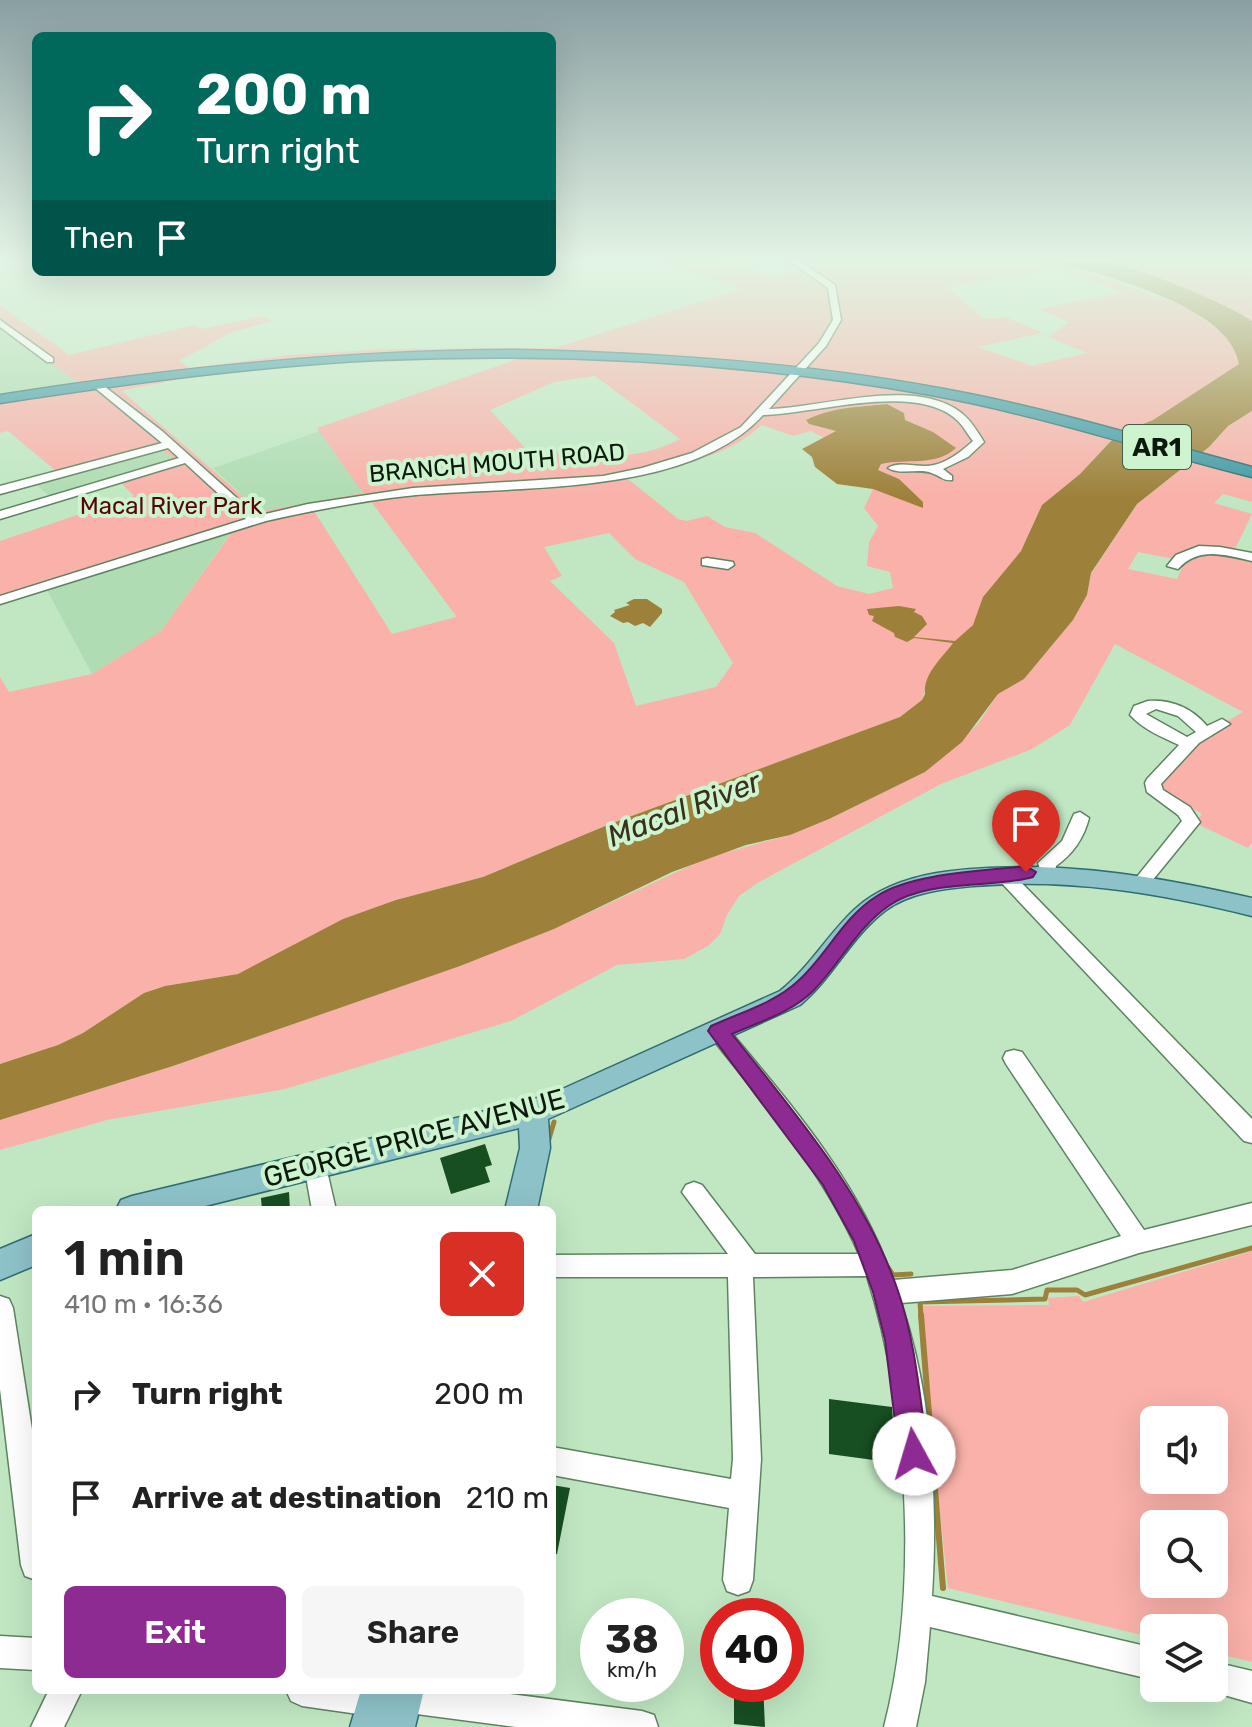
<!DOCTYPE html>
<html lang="en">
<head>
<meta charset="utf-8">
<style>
	body { margin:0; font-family:Rubik,sans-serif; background:#f6f6f6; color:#222; height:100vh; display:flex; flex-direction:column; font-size:30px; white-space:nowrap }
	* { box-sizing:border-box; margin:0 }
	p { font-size:26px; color:#767676 }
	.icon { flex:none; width:44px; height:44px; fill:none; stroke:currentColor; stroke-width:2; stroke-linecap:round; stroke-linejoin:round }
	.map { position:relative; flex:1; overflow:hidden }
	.details { position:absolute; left:32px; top:1206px; width:524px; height:488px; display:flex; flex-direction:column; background:#fff; border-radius:12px; box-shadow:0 8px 32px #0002 }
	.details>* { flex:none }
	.banner { position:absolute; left:32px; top:32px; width:524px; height:244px; border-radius:12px; box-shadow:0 8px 32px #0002; background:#00695c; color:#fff; overflow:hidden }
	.buttons { position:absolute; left:1140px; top:1406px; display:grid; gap:16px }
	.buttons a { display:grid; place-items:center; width:88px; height:88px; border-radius:12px; background:#fff; box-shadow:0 8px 32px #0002; font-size:40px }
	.speed { position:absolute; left:580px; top:1598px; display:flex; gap:16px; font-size:40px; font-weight:700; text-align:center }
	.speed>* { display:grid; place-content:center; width:104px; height:104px; border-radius:50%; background:#fff; box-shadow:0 8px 32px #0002; line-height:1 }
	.speed small { font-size:20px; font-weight:400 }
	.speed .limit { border:12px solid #d22; background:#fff; color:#111 }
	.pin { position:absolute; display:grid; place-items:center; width:68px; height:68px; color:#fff; margin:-82px -34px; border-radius:50% 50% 50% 0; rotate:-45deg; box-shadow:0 0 8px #0007 }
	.pin .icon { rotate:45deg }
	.me { position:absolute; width:88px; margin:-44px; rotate:354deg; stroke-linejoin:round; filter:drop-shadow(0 0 6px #0008) }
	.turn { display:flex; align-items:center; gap:28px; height:168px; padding:0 32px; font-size:36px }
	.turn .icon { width:104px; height:104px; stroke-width:2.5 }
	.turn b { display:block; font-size:56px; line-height:68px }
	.then { display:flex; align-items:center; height:76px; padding:0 32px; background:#0003; gap:16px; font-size:30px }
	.round { display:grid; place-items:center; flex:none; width:84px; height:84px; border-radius:12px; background:#f6f6f6 }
	.headline { display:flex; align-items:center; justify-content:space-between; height:136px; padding:0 32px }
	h1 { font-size:48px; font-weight:600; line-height:60px }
	.cta { display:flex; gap:16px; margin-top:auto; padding:16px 32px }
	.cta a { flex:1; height:92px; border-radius:12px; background:#8e2b92; color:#fff; font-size:32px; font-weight:600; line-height:92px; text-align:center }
	.cta a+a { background:#f6f6f6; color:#222 }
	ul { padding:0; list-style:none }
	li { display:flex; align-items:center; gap:24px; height:104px; padding:0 32px }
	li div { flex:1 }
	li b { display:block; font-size:30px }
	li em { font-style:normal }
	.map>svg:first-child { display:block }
</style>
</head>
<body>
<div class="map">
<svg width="1252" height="1727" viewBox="0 0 1252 1727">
	<rect width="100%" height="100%" fill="#c0e7c2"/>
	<path fill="#afdcb2" d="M0 327 29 347 82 385 0 397Z
		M320 431 364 493 268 510 256 508 213 468Z
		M161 448 176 459 52 498 33 482Z
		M222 529 230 534 161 631 92 674 47 590 0 605V597Z"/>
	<path fill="#f9b1a9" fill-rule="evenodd" d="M646 257H703L770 276 798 271 778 257H1041L1187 307 1229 338 1237 351 1239 364 1153 420 1127 430 1111 441 1080 474 1042 505 1021 551 973 625 954 643 929 675 922 700 900 717 610 824 483 877 396 900 238 974 165 986 144 993 83 1033 58 1045 0 1064V677L9 692 92 674 161 631 230 535 221 529 0 597V541L134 496 116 478 175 459 160 449 61 475 8 431 0 433V402L82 385 0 327V305L69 355 194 325 201 329 262 316 273 321 230 333 179 361 190 368 290 355 389 349 555 348 741 289ZM1054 269C1077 277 1106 283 1121 293L1038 309 1069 322 1048 337 1087 353 1032 366 978 347 1043 333 1006 317 984 319 947 287ZM499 357 521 358 317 428 363 493 268 510 256 508 122 391C245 362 373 359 499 357ZM595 376 680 439C628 467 580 452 526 449L490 410 554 382ZM887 404 904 413 905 420 933 432 938 438 881 464 877 471 899 479 892 496 873 489 864 508 878 526 869 542 867 566 890 572 893 588 869 594 837 586 755 533 725 527 707 516 687 521 678 519 628 479C677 462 719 463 762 425L793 436 811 431 824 438 837 431 809 424 806 420C832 407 859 407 887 404ZM370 500 456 616V617L392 634 314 511ZM609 533 635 559 684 582 733 663 716 687 636 706 614 643 550 581 562 576 544 547Z
		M1087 257 1130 261 1149 257H1252V321L1180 287Z
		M1252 411V502L1223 494 1214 503 1252 514 1234 551 1252 556V843L1248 848 1195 823 1202 814 1155 787 1210 731 1243 712 1115 644 1070 725 1032 749 941 784 759 882 739 896 727 915 720 934 708 946 684 959 617 965 511 1021 285 1089 107 1120 0 1150V1120L173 1066 405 985 554 929 709 857 790 835 829 819 925 772 978 724 998 694 1024 679 1073 620 1087 595 1091 574 1137 504 1209 447 1228 426ZM1138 552 1184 561H1185L1177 579 1128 569Z
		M1252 1251V1662L1214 1653V1628H1154V1638L948 1588 918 1306 1049 1305 1048 1298 1079 1296 1083 1302ZM1154 1420H1214V1480H1154ZM1154 1524H1214V1584H1154Z"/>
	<path fill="#9d803a" d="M1041 257C1055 257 1070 256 1084 257 1121 260 1221 300 1252 321V411L1228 426 1209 447 1137 504 1091 573 1087 595 1073 620 1024 679 998 694 962 742 925 772 829 819 790 835 746 845 672 872 554 929 460 966 173 1066 0 1120V1064L58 1045 83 1033 144 993 165 986 238 974 343 919 396 900 483 877 610 824 900 717 922 700 925 694C923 674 942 658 953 643L914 638 907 642 895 637 894 633 872 621 874 616 869 615 867 609 899 606 916 609 914 612 922 616 927 624 914 637 955 641 973 625 983 597 1021 551 1042 505 1080 474 1111 441 1127 430 1153 420 1239 364C1230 303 1092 273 1041 257Z
		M887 404 904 413 905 420 933 432 956 448C935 467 907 458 881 464L878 470 899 479 923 502V508L873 489 837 484 815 467 812 457 802 449 836 431 809 424 806 420C832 407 858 407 887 404Z
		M634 599H647L662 609V613L650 627 643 623 635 626 628 622 623 623 610 616 615 612 614 610 630 605 626 603Z"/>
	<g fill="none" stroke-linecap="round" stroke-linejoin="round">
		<path stroke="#9d803a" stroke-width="5" d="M548 1142 554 1122
			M887 1266 893 1275 911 1274
			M921 1317 920 1302 1045 1299 1047 1290H1077L1085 1295 1252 1248"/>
		<path stroke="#9d803a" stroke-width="6" d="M921 1315 943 1588"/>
	</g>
	<path fill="#174f21" d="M485 1144 492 1165 485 1167 490 1182 451 1194 440 1158Z
		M289 1192 290 1210H262L261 1198Z
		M829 1399 892 1407 896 1463 829 1454Z
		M552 1485 570 1488 557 1554H552Z
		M734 1684H763L765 1727 734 1724Z"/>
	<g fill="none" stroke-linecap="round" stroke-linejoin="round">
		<defs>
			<path id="minor" d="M784 257H794L835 285 841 320 826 346 769 409C824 408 921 374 966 417 973 424 979 434 984 442L968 457 943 469 952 476V480C943 481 942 477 934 474 920 467 901 476 888 468 901 460 919 469 934 465 948 462 962 451 973 441 968 435 964 427 958 421 917 381 816 414 763 415 690 496 518 486 416 495 366 500 315 510 266 521L0 604V596L246 519 185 463 0 519V511L179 458 168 448 0 494V486L162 443 94 387V383H100L162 431 257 516 308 504 413 488 603 476 642 468 692 453 741 427 819 343 833 320 828 288Z
				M0 320 53 358V362H47L0 327Z
				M1199 546 1220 547 1252 553V561C1224 555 1199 546 1178 569L1167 566 1176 555Z
				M707 558 733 562 734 565 728 569 702 565V559Z
				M1148 701C1171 699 1192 708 1207 726L1222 719 1230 724 1199 743 1161 784 1163 790 1190 807 1200 822 1147 887 1141 889 1132 883 1182 821 1178 815 1147 792 1145 783 1147 779 1179 745C1162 737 1144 730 1130 715L1134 706ZM1156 709 1178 716 1196 732 1187 737 1146 714Z
				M1080 812 1089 818C1084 838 1073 854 1056 866L1054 876H1042L1038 863 1062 841 1074 814Z
				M1003 868 1009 870 1252 1119V1143L1244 1141 997 878 994 874Z
				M718 1023 725 1025C791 1105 859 1181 893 1280L1012 1270 1121 1236 1006 1064 1003 1058 1006 1052 1014 1050 1022 1052 1144 1230 1252 1203V1225L1139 1253 1012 1294 901 1303C932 1394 938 1500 932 1596L1154 1648V1680L930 1627 925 1682 916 1727H884C919 1592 909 1409 867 1276L753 1277 761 1459 753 1580 749 1591 738 1595 727 1591 723 1580 729 1508 552 1475V1447L731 1479 733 1459 728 1277H552V1255L728 1254 682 1192 686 1185 694 1182 702 1185 755 1254H859C823 1172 766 1106 711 1037L708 1031 711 1025Z
				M316 1155 324 1158 336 1210H312L304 1165 308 1158Z
				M0 1296 9 1299 13 1308 36 1455V1580L25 1576 21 1565 0 1389Z
				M0 1636 36 1638V1670L0 1668Z
				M1214 1662 1252 1671V1703L1203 1689 1214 1688Z
				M49 1690H82L64 1727H31Z
				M286 1690H480L642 1711 654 1715 658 1727H516L401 1712 379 1717 302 1706 291 1701Z"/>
			<path id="major" d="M1038 867C1111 869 1181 882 1252 898V916C1159 893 1069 878 973 886 943 889 911 892 886 910 851 936 833 978 800 1005L548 1119 550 1148 537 1210H505L520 1148 519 1128 189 1210H116L121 1200 132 1196 531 1100 558 1091 780 991C810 967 828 934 855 909 902 866 979 868 1038 867Z
				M36 1234V1265L0 1280V1249Z
				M361 1690H424L415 1727H350Z"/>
			<path id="highway" d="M517 350C669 353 821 364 970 394 1065 413 1158 442 1252 467V477C1145 450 1040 415 931 395 750 363 563 352 379 360 252 366 126 384 0 403V395C172 368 343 350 517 350Z"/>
		</defs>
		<use href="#minor" stroke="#5f8362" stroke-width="3"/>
		<use href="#major" stroke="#2f6d70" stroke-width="3"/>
		<use href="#highway" stroke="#2f6d70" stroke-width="3"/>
		<use href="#minor" fill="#fff" fill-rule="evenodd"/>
		<use href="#major" fill="#8ec2c9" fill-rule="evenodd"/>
		<use href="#highway" fill="#429aa5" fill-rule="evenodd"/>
	</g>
	<linearGradient id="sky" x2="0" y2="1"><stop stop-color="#8a9fa2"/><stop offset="0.52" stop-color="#e3f4e4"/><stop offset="1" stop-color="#e3f4e4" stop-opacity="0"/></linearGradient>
	<rect width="1252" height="499" fill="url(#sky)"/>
	<path fill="#8e2b92" stroke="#5c1c5f" stroke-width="2" d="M1026 866 1036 872 1033 877C990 889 928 879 890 905 857 927 840 964 813 991 792 1012 759 1022 732 1034 796 1115 864 1192 898 1291 916 1343 920 1400 928 1454L924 1464 914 1468 904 1464 899 1454 885 1340 873 1292 854 1241 823 1185 708 1031 711 1026C739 1013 775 1003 798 981 827 955 843 917 877 896 911 873 985 871 1026 866Z"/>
	<g text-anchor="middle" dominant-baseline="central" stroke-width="8" stroke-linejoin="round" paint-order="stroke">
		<g font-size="24" fill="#0c1a0e" stroke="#cdf4cf">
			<text transform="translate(497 463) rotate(-5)">BRANCH MOUTH ROAD</text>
		</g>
		<g font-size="24" fill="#570407" stroke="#cdf4cf">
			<text x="171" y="506">Macal River Park</text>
		</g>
		<rect fill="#cdf4cf" stroke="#465b48" stroke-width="2" x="1123" y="425" width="68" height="44" rx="6"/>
		<g font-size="26" font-weight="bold" fill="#0c1a0e">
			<text x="1157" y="447">AR1</text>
		</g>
		<g font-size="28" fill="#0c1a0e" stroke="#cdf4cf">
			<text transform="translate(414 1138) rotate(-15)">GEORGE PRICE AVENUE</text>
		</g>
		<g font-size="30" font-style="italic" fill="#39301a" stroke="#cdf4cf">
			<text transform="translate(684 809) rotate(-21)">Macal River</text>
		</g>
	</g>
</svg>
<div class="buttons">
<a><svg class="icon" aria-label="sound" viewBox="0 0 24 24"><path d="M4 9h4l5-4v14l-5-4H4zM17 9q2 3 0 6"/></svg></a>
<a><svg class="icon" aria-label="search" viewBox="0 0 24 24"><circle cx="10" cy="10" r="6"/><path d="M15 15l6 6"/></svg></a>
<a><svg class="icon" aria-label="layers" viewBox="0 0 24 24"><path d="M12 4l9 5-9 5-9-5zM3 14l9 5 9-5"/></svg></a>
</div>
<div class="speed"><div>38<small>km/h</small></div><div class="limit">40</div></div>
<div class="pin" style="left:1026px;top:872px;background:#d93025"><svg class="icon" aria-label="arrive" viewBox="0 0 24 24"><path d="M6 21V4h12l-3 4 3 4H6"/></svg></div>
<svg class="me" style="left:914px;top:1454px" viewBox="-20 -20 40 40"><circle r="19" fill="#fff"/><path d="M0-13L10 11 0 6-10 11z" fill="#8e2b92"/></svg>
<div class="banner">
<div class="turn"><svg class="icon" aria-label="right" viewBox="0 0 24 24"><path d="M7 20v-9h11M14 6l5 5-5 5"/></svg><div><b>200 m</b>Turn right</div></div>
<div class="then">Then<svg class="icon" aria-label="arrive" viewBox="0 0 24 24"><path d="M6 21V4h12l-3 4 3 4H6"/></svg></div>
</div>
<section class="details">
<div class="headline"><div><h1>1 min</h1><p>410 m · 16:36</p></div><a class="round" style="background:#d93025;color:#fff"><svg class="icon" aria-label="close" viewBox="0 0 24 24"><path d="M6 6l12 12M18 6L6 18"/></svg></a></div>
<ul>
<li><svg class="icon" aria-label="right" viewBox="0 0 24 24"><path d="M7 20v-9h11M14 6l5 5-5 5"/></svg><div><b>Turn right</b></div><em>200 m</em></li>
<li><svg class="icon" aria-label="arrive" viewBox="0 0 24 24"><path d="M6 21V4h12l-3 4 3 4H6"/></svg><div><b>Arrive at destination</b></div><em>210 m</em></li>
</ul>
<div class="cta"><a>Exit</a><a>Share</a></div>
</section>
</div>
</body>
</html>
